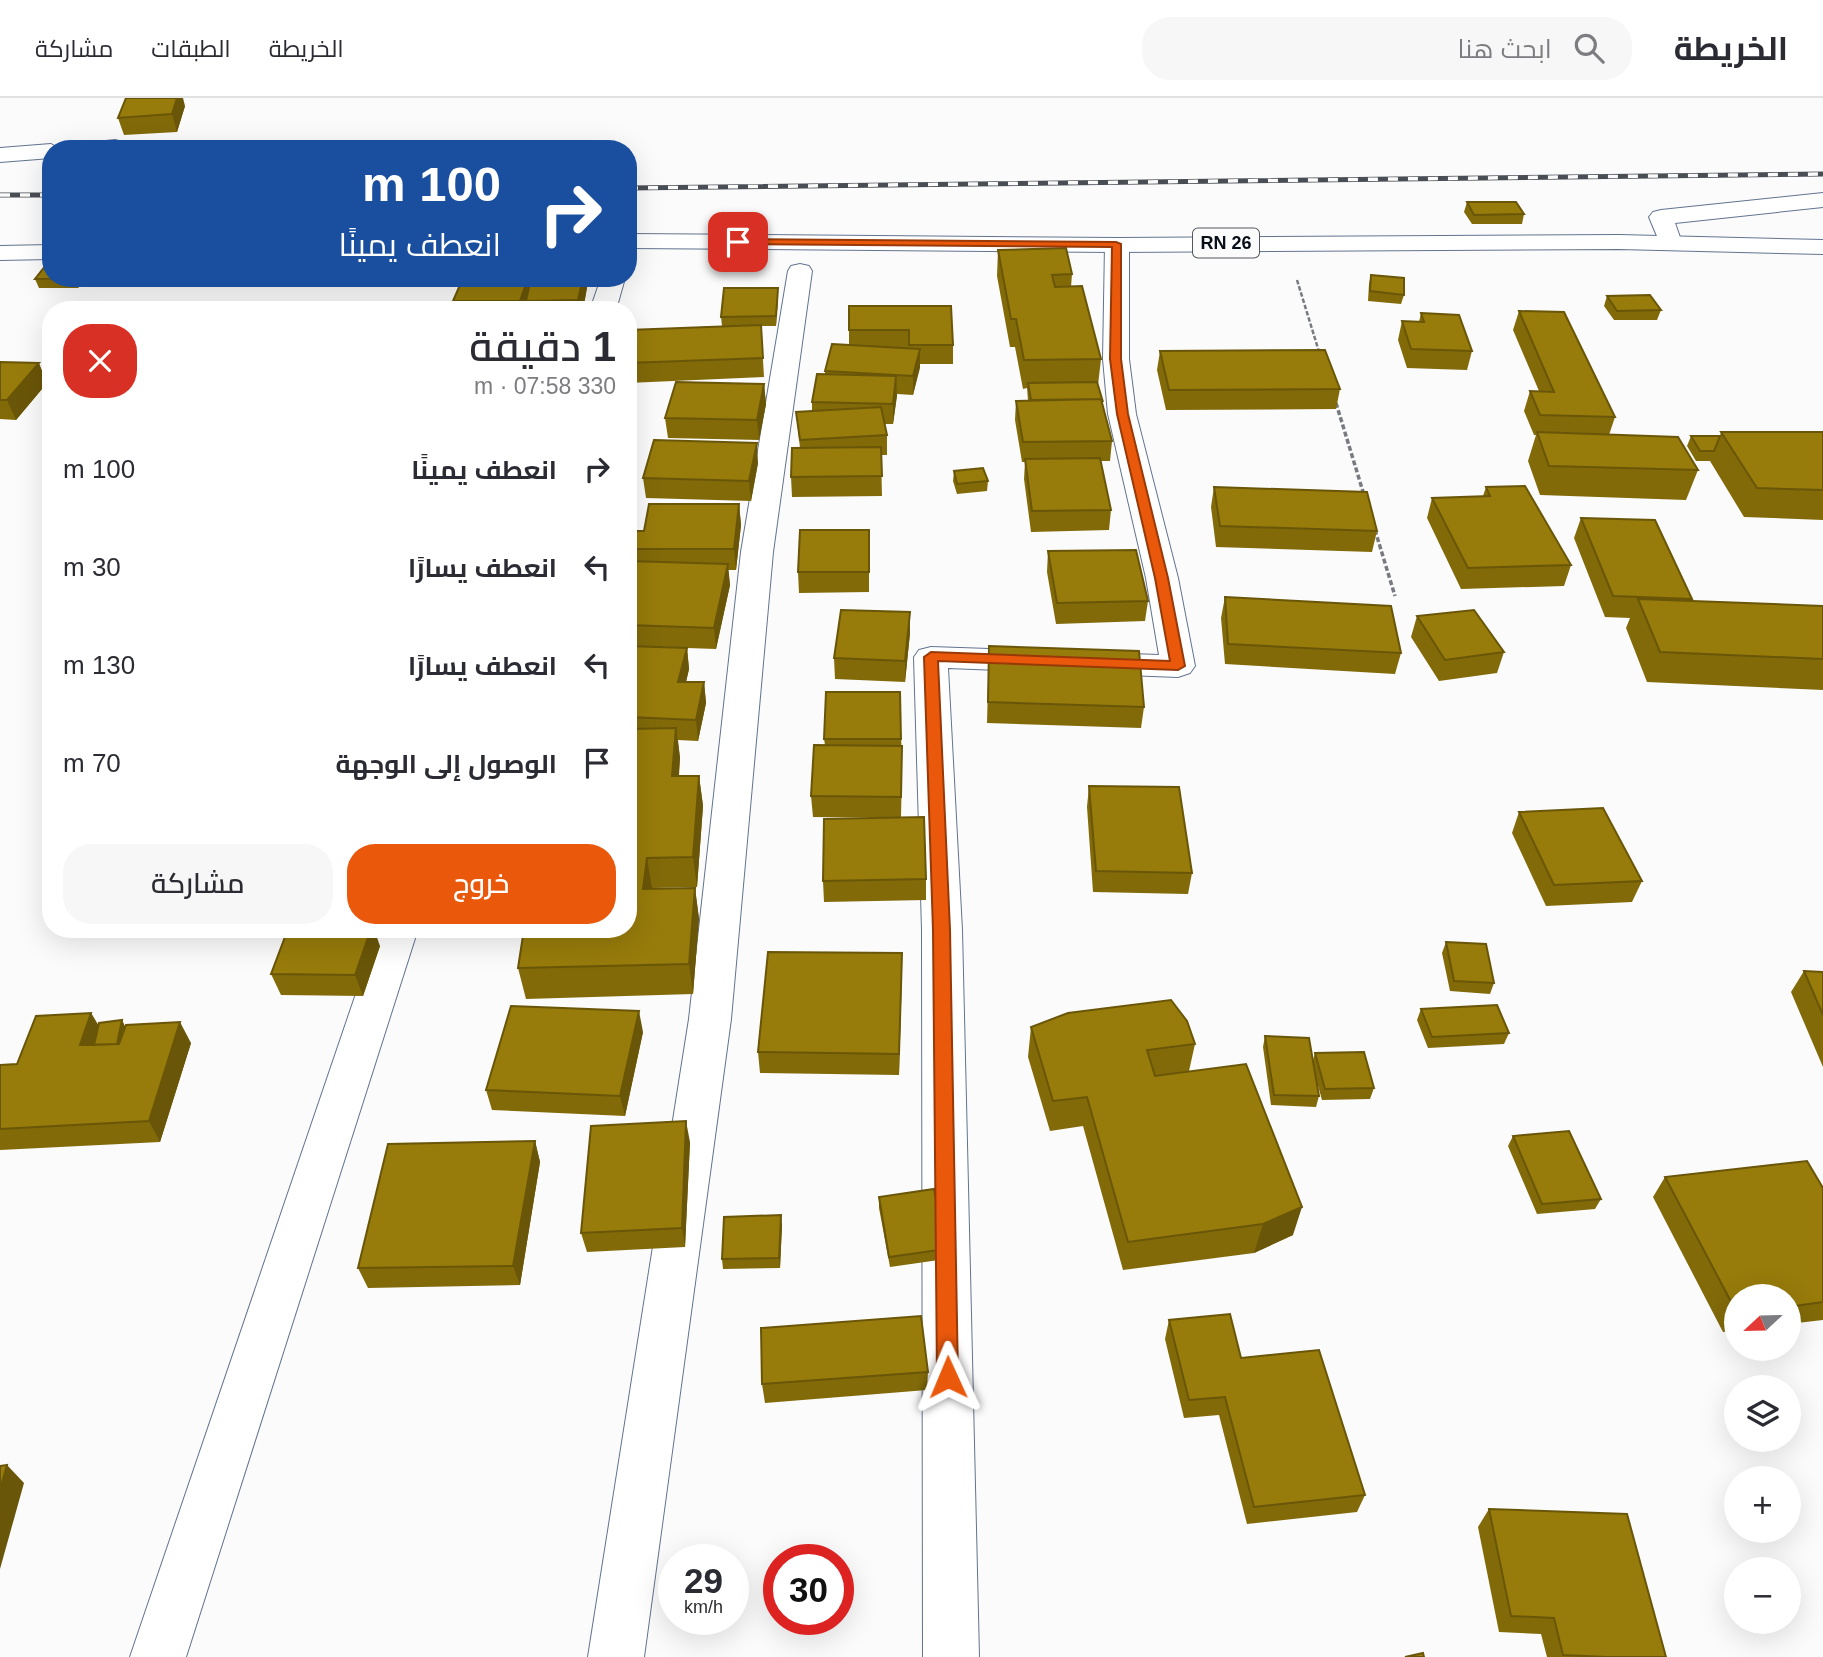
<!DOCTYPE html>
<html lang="ar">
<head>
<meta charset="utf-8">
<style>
	body { margin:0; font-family:Arial,Cairo,sans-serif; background:#f7f7f7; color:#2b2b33; direction:rtl; height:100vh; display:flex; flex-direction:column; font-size:26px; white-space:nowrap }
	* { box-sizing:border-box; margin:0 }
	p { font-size:23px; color:#7c7c81 }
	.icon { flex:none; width:38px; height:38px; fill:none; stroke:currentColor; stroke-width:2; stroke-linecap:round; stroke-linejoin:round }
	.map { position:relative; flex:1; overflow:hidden; direction:ltr }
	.side { position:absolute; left:42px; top:203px; width:595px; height:637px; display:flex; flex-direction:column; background:#fff; border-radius:28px; box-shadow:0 7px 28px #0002; direction:rtl }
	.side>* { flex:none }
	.hud { position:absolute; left:42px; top:42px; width:595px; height:147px; border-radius:28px; box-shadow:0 7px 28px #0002; direction:rtl; background:#1a4fa0; color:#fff; overflow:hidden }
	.needle { width:46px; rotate:248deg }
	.controls { position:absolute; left:1724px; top:1186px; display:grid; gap:14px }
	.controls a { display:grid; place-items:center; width:77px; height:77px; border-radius:50%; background:#fff; box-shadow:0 7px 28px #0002; font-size:35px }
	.speed { position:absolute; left:658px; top:1446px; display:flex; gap:14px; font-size:35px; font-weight:700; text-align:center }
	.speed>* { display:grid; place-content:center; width:91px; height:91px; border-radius:50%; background:#fff; box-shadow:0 7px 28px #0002; line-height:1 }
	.speed small { font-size:18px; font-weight:400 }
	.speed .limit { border:10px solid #d22; background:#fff; color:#111 }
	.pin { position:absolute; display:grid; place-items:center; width:60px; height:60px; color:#fff; margin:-30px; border-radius:14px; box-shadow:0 4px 10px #0006 }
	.me { position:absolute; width:77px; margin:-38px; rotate:359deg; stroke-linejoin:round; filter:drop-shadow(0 0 5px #0008) }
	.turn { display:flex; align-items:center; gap:24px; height:147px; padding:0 21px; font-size:32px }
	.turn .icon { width:91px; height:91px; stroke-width:2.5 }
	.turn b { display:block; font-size:49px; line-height:60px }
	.round { display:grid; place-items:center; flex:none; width:74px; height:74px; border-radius:28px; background:#f7f7f7 }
	.headline { display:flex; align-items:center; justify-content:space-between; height:119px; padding:0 21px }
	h1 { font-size:42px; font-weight:600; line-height:52px }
	.button { display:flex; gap:14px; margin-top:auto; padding:14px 21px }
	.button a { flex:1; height:80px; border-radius:28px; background:#ea580c; color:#fff; font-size:28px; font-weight:600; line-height:80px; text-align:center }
	.button a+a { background:#f7f7f7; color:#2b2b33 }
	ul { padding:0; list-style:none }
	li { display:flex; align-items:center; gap:21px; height:98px; padding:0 21px }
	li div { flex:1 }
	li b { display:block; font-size:26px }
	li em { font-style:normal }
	header { display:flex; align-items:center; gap:42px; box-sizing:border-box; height:98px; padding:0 35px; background:#fff; border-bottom:2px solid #e1e1e2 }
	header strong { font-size:33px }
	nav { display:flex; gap:38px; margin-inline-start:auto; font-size:24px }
	.search { width:490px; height:63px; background:#f7f7f7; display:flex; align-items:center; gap:18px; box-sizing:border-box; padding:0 24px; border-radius:28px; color:#7c7c81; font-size:26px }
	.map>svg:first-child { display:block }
</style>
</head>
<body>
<header>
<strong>الخريطة</strong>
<div class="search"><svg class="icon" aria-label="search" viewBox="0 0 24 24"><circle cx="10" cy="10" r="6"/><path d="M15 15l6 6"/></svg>ابحث هنا</div>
<nav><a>الخريطة</a><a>الطبقات</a><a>مشاركة</a></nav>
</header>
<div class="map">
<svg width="1823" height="1559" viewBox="0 0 1823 1559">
	<rect width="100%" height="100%" fill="#fbfbfb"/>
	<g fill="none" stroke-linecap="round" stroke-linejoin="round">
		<defs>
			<path id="minor" d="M115 42 123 44 125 51H74L77 46Z
				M51 46 60 51H51V60L0 64V50Z
				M1823 95V109L1675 125 1682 145 1678 150H1662L1649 119 1653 114 1661 112Z
				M1117 140 1125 142 1129 147V261L1136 316 1178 480 1195 568 1190 575 1178 579 948 570 962 832 979 1559H923L922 832 914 559 919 552 931 549 1159 557 1146 480 1108 316 1103 261 1105 147 1109 142Z
				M800 166 809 168 812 173 773 454 731 921 644 1559H588L689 921 741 454 788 173 791 168Z
				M601 180H625L616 212H590Z
				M378 831H418L186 1559H130Z"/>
			<path id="major" d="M628 136 1117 140 1619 137 1823 142V156L1619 151 1117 154 628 150Z
				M51 147V161L0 162V148Z"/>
		</defs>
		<use href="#minor" stroke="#62738f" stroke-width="2"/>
		<use href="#major" stroke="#62738f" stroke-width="2"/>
		<path stroke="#777a80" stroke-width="2.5" stroke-dasharray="4.5 2" stroke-linecap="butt" d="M1297 182 1320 257"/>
		<path stroke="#777a80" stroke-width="3.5" stroke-dasharray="5 2.5" stroke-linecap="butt" d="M1336 305 1364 397
			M1375 432 1395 498"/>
		<use href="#minor" fill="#fff" fill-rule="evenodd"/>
		<use href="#major" fill="#fff" fill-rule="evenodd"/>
		<defs>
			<path id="rail" d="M628 90 1823 76
				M0 97H51"/>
		</defs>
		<use href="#rail" stroke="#494d54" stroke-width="5"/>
		<use href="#rail" stroke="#fbfbfb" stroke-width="3.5" stroke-dasharray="10" stroke-linecap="butt"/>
	</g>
	<path fill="#826a09" d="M185 8 177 34 124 37 118 20Z
		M1467 104 1524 116 1522 126H1472L1464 114Z
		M998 152 1072 176 1071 189 1101 261 1098 287 1112 343 1110 363H1101L1111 412 1109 432 1031 434 1024 381 1025 364H1022L1015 322 1016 303 1028 302 1027 290 1023 291 1015 249H1010L997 178Z
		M1371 177 1404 197 1401 206 1368 203 1369 186Z
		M85 180 78 190H39L35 181Z
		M463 180H588V184L583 212H354L454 208 453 203Z
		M778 190V199L776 228H761L764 279 628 285V232L722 228 721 219Z
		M1607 198 1661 212 1657 222H1614L1604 208Z
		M849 208 953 247V266H920L913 297 897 296 893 326H885L887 337V357H881L882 398 792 399 791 379 800 350 796 314 812 313V304L825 276V273L849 247Z
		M1519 213 1615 319 1609 337 1698 372 1686 402 1540 397 1528 363 1536 337H1534L1524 313 1530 293H1539L1513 232Z
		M1421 215 1472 253 1467 272 1407 270 1398 242 1402 223 1419 224Z
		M1160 253 1340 291 1336 311 1166 312 1157 272Z
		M0 264 47 285 16 322 0 321Z
		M764 286 766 306 759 342 668 340 665 320Z
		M1721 334H1823V422L1744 419 1710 363H1696L1687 348 1691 338H1720Z
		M758 365 751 403 646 400 643 380Z
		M954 373 988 383 987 393 957 396 953 383Z
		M1214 389 1377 433 1372 454 1216 449 1211 409Z
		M1486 389 1571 467 1564 488 1461 491 1427 420 1432 400 1483 398Z
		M739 406 741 427 736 472H728L730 487 716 551 687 550 689 571 686 584H704L706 605 698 643 678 642 680 660 679 678H699L703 708 697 789 652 790V791L695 790 699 821 693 896 526 901 518 870 628 831V433H644Z
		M1581 420 1692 501 1691 503 1823 508V592L1647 584 1626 530 1630 520 1605 519 1574 440Z
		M869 432V494L799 495 798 474Z
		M1048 453 1148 503 1145 523 1056 526 1047 474Z
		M1225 499 1401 555 1395 576 1225 566 1221 520Z
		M910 514V535L905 584 835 581 834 560Z
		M1417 518 1504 554 1497 575 1439 583 1411 539Z
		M989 548 1144 609 1141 630 987 625Z
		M900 594 902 669 901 720 926 781V802L824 804 823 783 899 720 813 719 811 698 825 647 824 641Z
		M1089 688 1192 775 1188 796 1093 794 1087 709Z
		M1519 714 1642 783 1632 804 1546 808 1512 735Z
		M1446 844 1494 885 1490 896 1450 893 1442 855Z
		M380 848 363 898 281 897 271 876Z
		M902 855 899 977 760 975 758 954Z
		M1804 873 1823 874V969L1791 894Z
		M1421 911 1509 935 1504 946 1428 950 1417 922Z
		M91 915 99 928 122 922 125 929 191 945 160 1044 0 1052V967L17 966Z
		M1031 929 1195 946 1189 973 1293 1137 1254 1155 1123 1172 1083 1028 1050 1033 1028 959Z
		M643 934 625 1018 492 1012 486 992Z
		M1265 938 1313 962 1315 955 1374 990 1370 1001 1322 1002 1317 984 1319 998 1316 1009 1271 1007 1263 949Z
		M1513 1038 1601 1101 1595 1111 1537 1116 1508 1048Z
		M535 1043 540 1064 520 1187 368 1190 358 1170Z
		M690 1044 685 1149 587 1154 581 1135Z
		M1665 1079 1823 1090V1222L1788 1226V1199H1736V1232L1723 1234 1653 1099Z
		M879 1099 946 1151V1161L890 1169 879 1110Z
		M782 1127 780 1170 723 1171 722 1161Z
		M1169 1222 1365 1397 1357 1414 1247 1426 1219 1317 1184 1320 1165 1241Z
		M928 1274 927 1292 765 1305 762 1286Z
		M1489 1411 1666 1559H1547L1541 1536 1499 1534 1478 1429Z"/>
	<path fill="#6a5608" d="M177 0H183L185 8 177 34 172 16Z
		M74 180H85L78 190Z
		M528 180H538L526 203 527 212H521L520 203Z
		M583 180H588V184L583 212H580L578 202Z
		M778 190V199L776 228V218Z
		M920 251V270L913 297V278Z
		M39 265 47 285 16 322 7 302Z
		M896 278 897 298 893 326V306Z
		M764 286 766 306 759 342 757 322Z
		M757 345 758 365 751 403 749 383Z
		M739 406 741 427 736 472 734 451Z
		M728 466 730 487 716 551 714 530Z
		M910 514V535L905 584V563Z
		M687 550 689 571 681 605 678 584Z
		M704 584 706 605 698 643 696 622Z
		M676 630 680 660 676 709 672 678Z
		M699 678 703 708 697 789 693 759Z
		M647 760 652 790 648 822 643 791Z
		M695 790 699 821 693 896 689 866Z
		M371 831H374L380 848 363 898 355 877Z
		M902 855V876L899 977V956Z
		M639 913 643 934 625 1018 620 998Z
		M91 915 103 936 97 954 80 947Z
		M122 922 127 933 116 952Z
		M180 924 191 945 160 1044 149 1023Z
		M686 1023 690 1044 685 1149 682 1130Z
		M535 1043 540 1064 520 1187 513 1168Z
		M1302 1109 1293 1137 1254 1155 1263 1126Z
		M781 1117 782 1127 780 1170 779 1160Z
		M7 1367 24 1385 0 1471V1392Z"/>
	<path fill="#977b0b" stroke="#6a5608" stroke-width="2" d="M126 0H177L172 16 118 20Z
		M1467 104H1516L1524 116 1474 117Z
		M1066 150 1072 176 1052 177 1055 189 1082 188 1101 261 1024 262 1016 221H1011L998 152Z
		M46 167H51V180H74L35 181Z
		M1371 177 1404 180V197L1370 193Z
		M463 180H528L520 203H453Z
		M531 180H583L578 202 526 203Z
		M724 190H778L776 218 721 219Z
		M1650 197 1661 212 1617 213 1607 198Z
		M249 205 247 212H134Z
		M503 207 501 212H354L355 209Z
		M849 208H951L953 247H909V232H849Z
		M523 210 583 211 522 212Z
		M1519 213 1564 214 1615 319 1540 317 1530 293 1554 294Z
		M1421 215 1459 217 1472 253 1411 251 1402 223 1424 224Z
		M761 227 763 260 628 265V232Z
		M832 246 920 251 913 278 825 273Z
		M1325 252 1340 291 1169 292 1160 253Z
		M0 264 39 265 7 302H0Z
		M817 276 896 278 893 306 812 304Z
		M676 284 764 286 757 322 665 320Z
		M1097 284 1103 304 1101 301 1031 302 1028 285Z
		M1101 301 1112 343 1023 344 1016 303Z
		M881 309 887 337 800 342 796 314Z
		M1537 334 1678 339 1698 372 1549 368Z
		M1721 334H1823V392L1757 390Z
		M1691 338H1720L1714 353H1700Z
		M654 342 757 345 749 383 643 380Z
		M881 349 882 378 791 379 792 350Z
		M1100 360 1111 412 1032 413 1025 361Z
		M983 370 988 383 957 386 954 373Z
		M1525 388 1571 467 1468 470 1432 400 1490 398 1486 389Z
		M1214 389 1367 394 1377 433 1220 428Z
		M649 406H739L734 451H628V433H644Z
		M1581 420 1655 422 1692 501 1613 498Z
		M800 432H869V474H798Z
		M1136 452 1148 503 1057 505 1048 453Z
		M628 463 728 466 714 530 628 527Z
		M1225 499 1391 508 1401 555 1228 546Z
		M1638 501 1823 508V561L1660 554Z
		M841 512 910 514 905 563 834 560Z
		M1474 512 1504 554 1445 562 1417 518Z
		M628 548 687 550 678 584H704L696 622 628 619Z
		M989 548 1139 553 1144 609 988 604Z
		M826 594H900L901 641H824Z
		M676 630 672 678H699L693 759 647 760 643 791 695 790 689 866 518 870 524 831H628V631Z
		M814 647 902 648 901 699 811 698Z
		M1089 688 1179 689 1192 775 1096 773Z
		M1603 710 1642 783 1554 787 1519 714Z
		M924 719 926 781 823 783 824 721Z
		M288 831H371L355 877 271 876Z
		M1446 844 1486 846 1494 885 1454 883Z
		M768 854 902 855 899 956 758 954Z
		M1804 873 1823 874V917Z
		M1171 902 1187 923 1195 946 1147 952 1155 978 1246 966 1302 1109 1263 1126 1128 1144 1087 999 1053 1003 1031 929 1068 915Z
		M1497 907 1509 935 1432 939 1421 911Z
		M511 908 639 913 620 998 486 992Z
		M91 915 80 947 119 946 126 927 180 924 149 1023 0 1031V967L17 966 36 918Z
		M122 922 117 946 94 947 99 925Z
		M1265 938 1309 940 1319 998 1274 997Z
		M1364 954 1374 990 1325 991 1315 955Z
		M686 1023 682 1130 581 1135 591 1028Z
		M1569 1033 1601 1101 1542 1106 1513 1038Z
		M535 1043 513 1168 358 1170 388 1046Z
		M1807 1063 1823 1090V1204L1788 1209V1199H1736V1213L1665 1079Z
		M934 1091 946 1151 889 1159 879 1099Z
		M781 1117 779 1160 722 1161 724 1119Z
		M1230 1216 1241 1260 1319 1252 1365 1397 1254 1409 1225 1299 1189 1302 1169 1222Z
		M921 1218 928 1274 762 1286 761 1230Z
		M7 1367 0 1392V1368Z
		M1489 1411 1627 1416 1666 1559H1606L1563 1557 1554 1520 1511 1518Z
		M1423 1555 1424 1559H1405Z"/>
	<path fill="#ea580c" stroke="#983908" stroke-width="2" d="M738 141 1116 144 1121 146V261L1128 316 1168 480 1185 568 1178 572 938 563 950 832 958 1279 955 1286 948 1289 940 1286 937 1279 933 832 924 559 931 554 1170 563 1155 480 1117 316 1110 261 1112 149 734 146 733 144Z"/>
	<g text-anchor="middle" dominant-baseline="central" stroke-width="7" stroke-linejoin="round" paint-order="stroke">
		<rect fill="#fbfbfb" stroke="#52565d" stroke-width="2" x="1193" y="130.5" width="66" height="29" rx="5"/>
		<g font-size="18" font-weight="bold" fill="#090f19">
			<text x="1226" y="145">RN 26</text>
		</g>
	</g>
</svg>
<div class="controls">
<a><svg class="needle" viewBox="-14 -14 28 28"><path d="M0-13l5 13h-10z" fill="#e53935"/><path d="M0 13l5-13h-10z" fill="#7c7c81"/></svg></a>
<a><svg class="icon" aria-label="layers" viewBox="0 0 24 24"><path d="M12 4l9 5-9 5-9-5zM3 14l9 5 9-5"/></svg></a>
<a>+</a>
<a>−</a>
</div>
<div class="speed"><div>29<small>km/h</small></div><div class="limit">30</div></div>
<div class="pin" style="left:738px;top:144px;background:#d93025"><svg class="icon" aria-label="arrive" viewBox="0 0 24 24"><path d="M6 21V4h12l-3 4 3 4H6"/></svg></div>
<svg class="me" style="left:948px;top:1279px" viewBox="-20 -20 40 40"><path d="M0-17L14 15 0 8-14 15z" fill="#ea580c" stroke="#fff" stroke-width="4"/></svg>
<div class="hud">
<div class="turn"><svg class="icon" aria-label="right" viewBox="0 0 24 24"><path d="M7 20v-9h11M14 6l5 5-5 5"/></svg><div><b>100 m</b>انعطف يمينًا</div></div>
</div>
<section class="side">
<div class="headline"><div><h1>1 دقيقة</h1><p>330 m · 07:58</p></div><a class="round" style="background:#d93025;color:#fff"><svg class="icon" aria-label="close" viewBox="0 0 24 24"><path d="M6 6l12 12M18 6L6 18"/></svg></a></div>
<ul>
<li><svg class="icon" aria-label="right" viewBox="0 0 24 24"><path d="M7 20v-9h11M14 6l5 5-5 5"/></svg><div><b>انعطف يمينًا</b></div><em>100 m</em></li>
<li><svg class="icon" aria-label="left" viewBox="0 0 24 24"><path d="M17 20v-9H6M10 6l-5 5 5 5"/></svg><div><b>انعطف يسارًا</b></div><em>30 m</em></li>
<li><svg class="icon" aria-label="left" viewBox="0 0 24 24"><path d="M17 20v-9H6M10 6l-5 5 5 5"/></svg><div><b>انعطف يسارًا</b></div><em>130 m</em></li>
<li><svg class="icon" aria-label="arrive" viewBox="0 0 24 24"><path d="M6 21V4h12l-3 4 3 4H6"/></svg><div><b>الوصول إلى الوجهة</b></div><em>70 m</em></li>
</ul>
<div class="button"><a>خروج</a><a>مشاركة</a></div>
</section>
</div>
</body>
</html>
